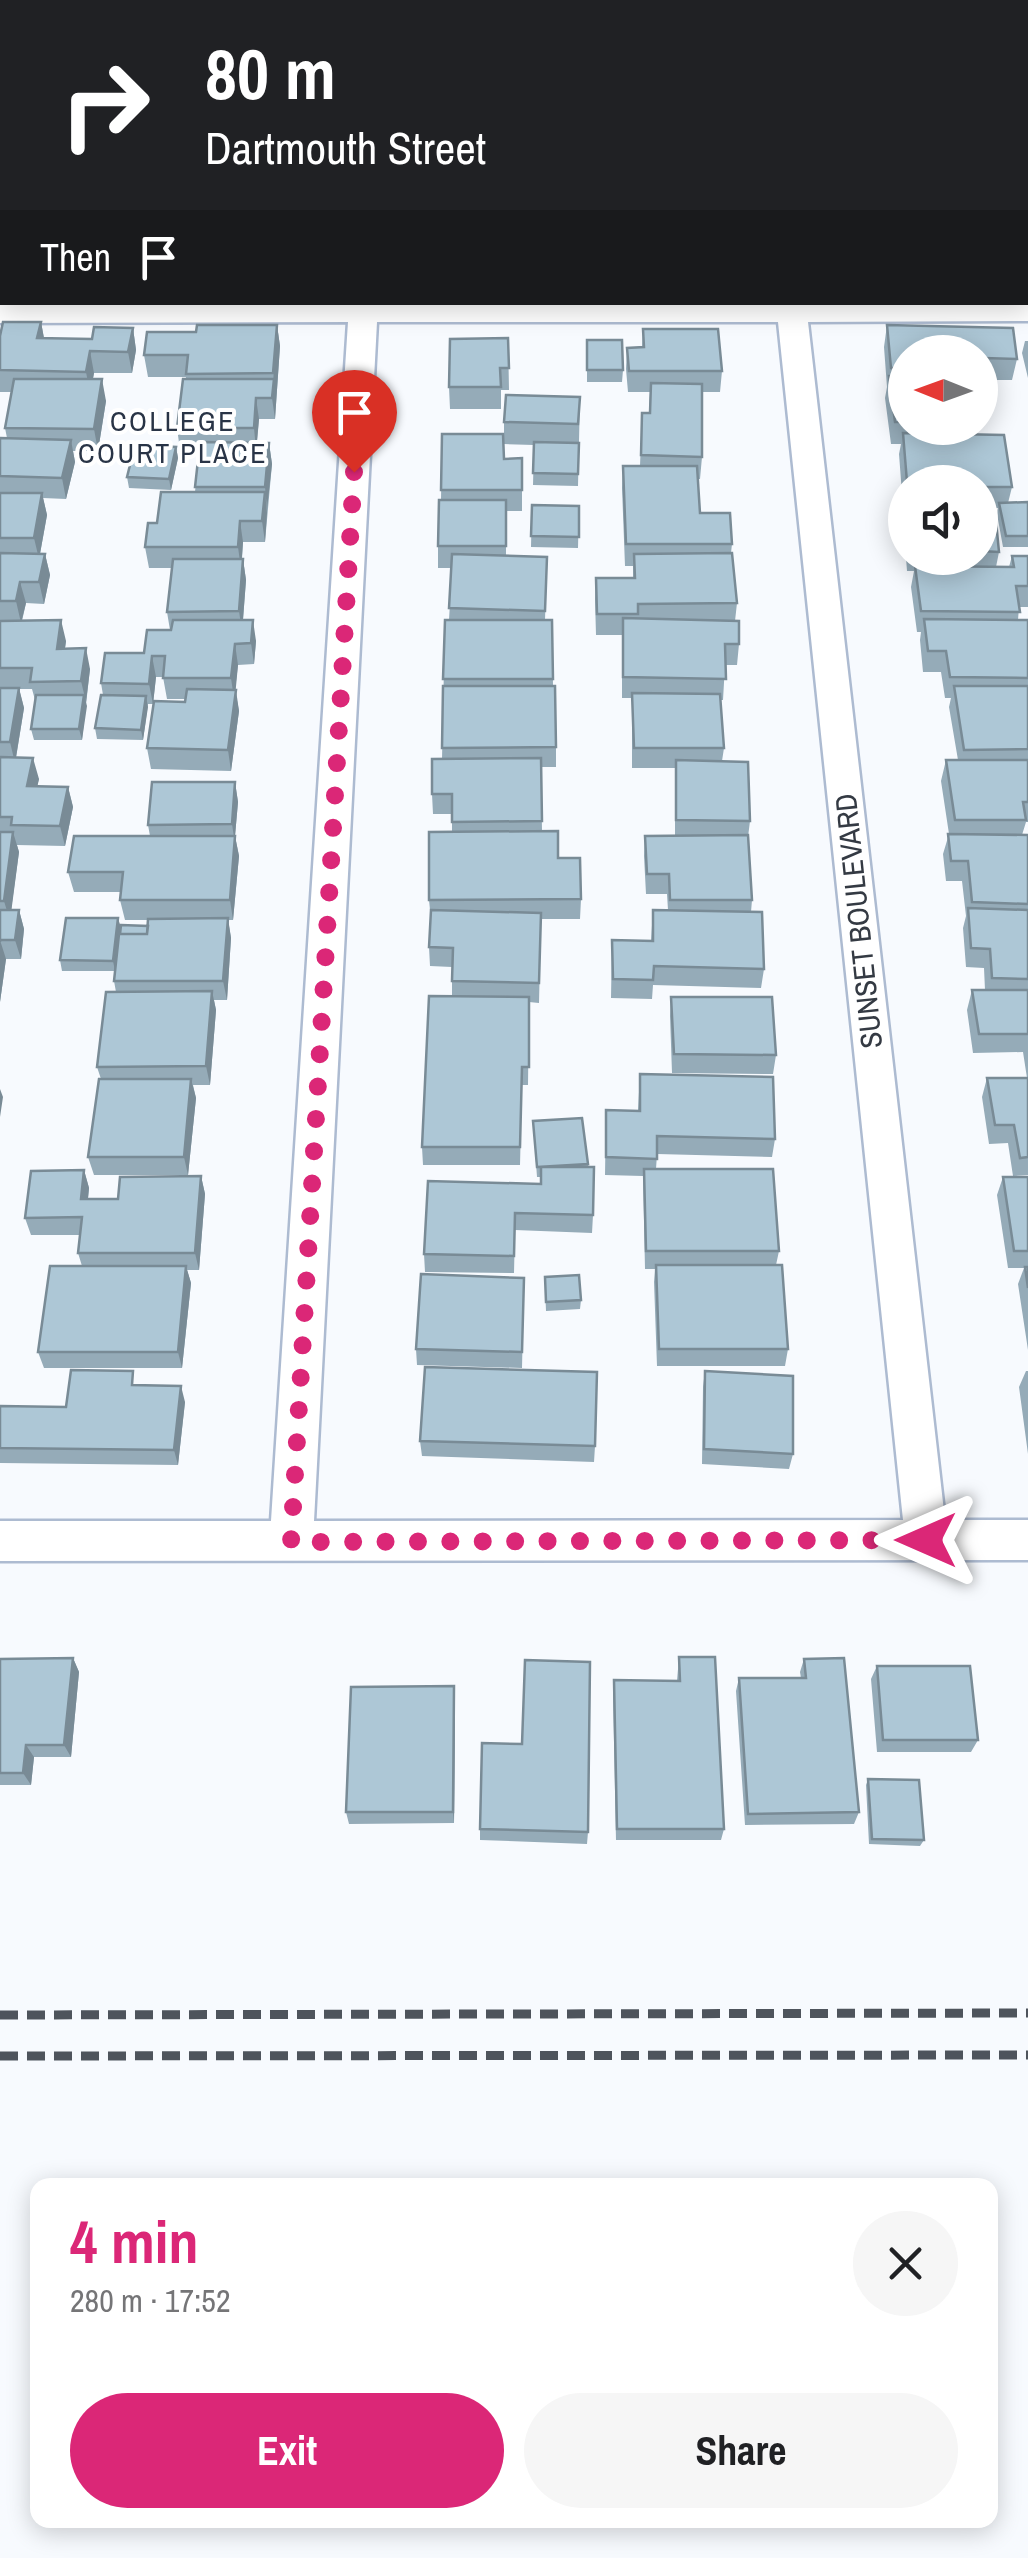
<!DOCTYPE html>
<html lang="en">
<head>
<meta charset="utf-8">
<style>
	body { margin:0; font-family:"Archivo Narrow",sans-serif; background:#f6f6f6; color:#202124; height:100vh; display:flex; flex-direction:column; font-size:38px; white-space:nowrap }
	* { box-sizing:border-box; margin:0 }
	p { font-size:32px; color:#757577 }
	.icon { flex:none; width:55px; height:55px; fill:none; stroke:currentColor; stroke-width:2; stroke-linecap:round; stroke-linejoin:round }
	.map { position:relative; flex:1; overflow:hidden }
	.side { position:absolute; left:30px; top:2178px; width:968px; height:350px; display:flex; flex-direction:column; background:#fff; border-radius:20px; box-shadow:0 5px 25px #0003 }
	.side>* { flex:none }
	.banner { position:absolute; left:0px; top:0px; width:1030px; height:305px; box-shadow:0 5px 25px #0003; background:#202124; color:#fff; overflow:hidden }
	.needle { width:65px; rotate:271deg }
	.controls { position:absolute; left:888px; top:335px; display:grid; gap:20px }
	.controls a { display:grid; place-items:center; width:110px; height:110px; border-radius:50%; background:#fff; box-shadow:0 5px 25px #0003; font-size:50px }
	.pin { position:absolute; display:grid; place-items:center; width:85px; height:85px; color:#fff; margin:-102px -42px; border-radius:50% 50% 50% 0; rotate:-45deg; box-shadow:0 0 10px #0007 }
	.pin .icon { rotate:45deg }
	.me { position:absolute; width:110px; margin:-55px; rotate:270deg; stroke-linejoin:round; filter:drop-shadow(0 0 8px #0008) }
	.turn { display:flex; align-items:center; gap:35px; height:210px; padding:0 40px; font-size:45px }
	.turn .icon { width:130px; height:130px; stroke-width:2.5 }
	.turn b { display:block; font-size:70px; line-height:85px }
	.then { display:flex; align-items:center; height:95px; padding:0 40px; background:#0003; gap:20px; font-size:38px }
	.round { display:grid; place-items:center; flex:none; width:105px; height:105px; border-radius:52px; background:#f6f6f6 }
	.head { display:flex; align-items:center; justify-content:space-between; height:170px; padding:0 40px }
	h1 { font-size:60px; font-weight:700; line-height:75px; color:#db2777 }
	.button { display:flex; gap:20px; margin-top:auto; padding:20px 40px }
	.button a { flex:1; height:115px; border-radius:60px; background:#db2777; color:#fff; font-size:40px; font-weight:700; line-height:115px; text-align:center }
	.button a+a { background:#f6f6f6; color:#202124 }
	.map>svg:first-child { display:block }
</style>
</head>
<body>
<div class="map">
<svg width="1028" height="2558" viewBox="0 0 1028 2558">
	<rect width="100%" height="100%" fill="#f7fafe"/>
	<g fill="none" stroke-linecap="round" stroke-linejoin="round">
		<defs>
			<path id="minor" d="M744 0H770V2H744Z
				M2 4V30L0 31V5Z
				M349 302 1028 303V321L808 322 945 1520H1028V1560L0 1561V1521H271L348 322 0 323V305ZM377 322H778L903 1520 314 1521Z"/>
		</defs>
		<use href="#minor" stroke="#adbbd1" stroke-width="5"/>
		<use href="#minor" fill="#fff" fill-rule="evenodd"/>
		<path stroke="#4e545c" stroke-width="9" stroke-dasharray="18 9" stroke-linecap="butt" d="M0 2015 1028 2013
			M0 2056 1028 2055"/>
	</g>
	<path fill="#95abb8" d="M41 322 44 338 92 339 133 328 136 350 132 373H94L93 379 106 401 98 451H73L75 462 66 499 43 498 47 515 40 554H45L50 575 44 604 26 603 22 621 66 641 65 648 90 669 82 740H34L31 729 35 700 32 689H19L24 708 16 758 39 779 37 786 68 787 73 807 65 846 17 845 19 852 11 910H19L24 929 21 959H6L0 1002V438H7L5 428 12 392H0V336Z
		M277 325 280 346 275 419H259L257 443H269L272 464 265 542H243L242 559H243L246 580 243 620 256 641 254 664 238 665 235 690 239 711 231 771 151 769 147 748 185 702V699H167L163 677H156L153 704H148L143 740 97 739 95 728 103 695 101 683 144 653 170 630 167 612 172 568H149L145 547 157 523 195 492 199 450H180L177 428 186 377H148L144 355 196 332Z
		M887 325 1017 359 1012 380H984L982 392H980V352H905V428H961L959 434 1012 487 1008 503 1028 502V547H1003L997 514 998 508H980V482H905V507H903L899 454 901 444H891L885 398 887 387 884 347Z
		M643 329 722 371 720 392H702V457L700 479H698L700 513 732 544 731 553 737 603 735 621 739 644 737 665H725L723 700H720L724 748 722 761 750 821 748 837 752 900 751 912 764 969 761 988 653 985 652 999 611 998 612 940 651 941 653 910H668L667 894H646L644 856 645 836H675V768H632V698H622V635H596L595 599 596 578H633V566H625L622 488 623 466H640L642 413H649L650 392H628L626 369 627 348 642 347Z
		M508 338 509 390H501V409H450L449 387Z
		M587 340 623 370 622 382H587Z
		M1025 341H1028V378L1022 353Z
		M580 397 578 486 533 485 534 445 504 444V422Z
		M442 434 504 459 522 458V511H506V555L547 557 545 620H552L553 686 556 747V767H541L542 831 581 899 580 919H541L539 1003 529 1002 528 1085H522L520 1165H423L422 1147 452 996V967L430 966 429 947 431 920 429 900 452 832V814H433L432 794 442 759 445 620H449L452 568H438V546L441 500Z
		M176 447 178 458 171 490 129 488 127 477Z
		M532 505 579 506 578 548 531 547Z
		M980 521 999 552 996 567H1009L1012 556H1028V607H1019L1018 620H1028V822H1026L1022 835H1028V1175L1013 1176 1008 1143 989 1144 982 1097 987 1078H1027L1023 1052 973 1053 967 1010 972 990H985L984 968 966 967 963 928 966 916 962 881H946L943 854 949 834 941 781 946 760H958L949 707 951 698H945L941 672H923L920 640 921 632H917L911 587 914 571H907L906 558H980Z
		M235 782 238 802 235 836 239 856 233 920H228L231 938 227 1000H214L216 1010 210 1085H193L196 1098 188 1175H94L88 1157 101 1079 97 1067 116 992 114 981 115 971H62L60 960 118 918 120 927 148 926V920H125L120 900 121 892H74L68 872 150 836 148 825Z
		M671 997 776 1055 773 1074 672 1073 670 1016Z
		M640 1074 775 1139 772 1157 657 1154 656 1169 779 1251 776 1265 788 1349 785 1366H657L654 1282 655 1269H645L643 1176 605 1175 606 1110H638Z
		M533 1121 588 1164 593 1215 592 1233 515 1230 514 1273 425 1272 424 1254 541 1184V1177H537Z
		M84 1170 89 1188 88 1199H118L201 1176 205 1194 199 1270H187L191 1283 182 1368H44L38 1352 82 1266 78 1253 80 1235H31L25 1218Z
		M1003 1177H1028V1350L1018 1284 1024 1268H1008L997 1195Z
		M524 1278 522 1368 417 1365 416 1349Z
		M545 1286 581 1300 580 1309 546 1311Z
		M705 1371 793 1454 789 1469 702 1464 703 1387Z
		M1026 1371H1028V1454L1019 1387Z
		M138 1385 185 1402 178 1465 0 1463V1406L66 1407Z
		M420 1441 595 1446 594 1462 422 1456Z
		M679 1657 724 1829 721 1840H616L613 1694 614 1680 677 1681Z
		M73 1658 79 1672 71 1757H34L31 1785H0V1659Z
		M804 1659 859 1812 854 1824 745 1825 736 1691 739 1678H801L800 1672Z
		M877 1666 978 1740 971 1752H877L871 1679Z
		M455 1699 454 1823 349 1824 346 1812Z
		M522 1744 588 1832 587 1844 480 1840V1829Z
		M868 1779 924 1840 920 1846 869 1844 866 1785Z"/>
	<path fill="#798b96" d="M41 322 45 344 37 338Z
		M277 325 280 346 275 419 272 398Z
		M133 328 136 350 132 373 128 352Z
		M90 351 94 373 90 393 86 372Z
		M102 379 106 401 98 451 94 429Z
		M256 398 259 419 256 450 254 428Z
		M71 440 75 462 66 499 62 478Z
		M269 443 272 464 267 509 265 487Z
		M176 447 178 458 171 490 169 479Z
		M265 492 267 513 265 542 262 521Z
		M42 493 47 515 39 559 34 538Z
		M240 521 243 542 241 569 238 547Z
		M45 554 50 575 44 604 39 582Z
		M243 559 246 580 242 632 239 611Z
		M20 582 26 603 21 623 16 601Z
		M61 620 66 641 62 670 57 649Z
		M253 620 256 641 254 664 251 643Z
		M235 644 238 665 235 697 236 690 239 711 231 771 228 750 234 699 231 678Z
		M86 648 90 669 86 702 81 681Z
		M152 656 156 677 153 704 149 684Z
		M19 688 24 708 15 763 10 742Z
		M84 695 87 706 82 740 79 729Z
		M146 696 148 707 143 740 141 730Z
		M33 758 39 779 33 806 27 786Z
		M235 782 238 802 235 836 239 856 233 920 230 900 235 844 232 824Z
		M68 787 73 807 65 846 60 826Z
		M13 832 19 852 10 921 4 901Z
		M19 910 24 929 21 959 15 940Z
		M118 918 121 928 115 971 113 961Z
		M228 918 231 938 227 1000 223 981Z
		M0 940 6 959 0 1002Z
		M212 991 216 1010 210 1085 206 1066Z
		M191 1079 196 1098 188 1175 184 1157Z
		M0 1089 3 1097 0 1117Z
		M84 1170 89 1188 86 1217 81 1199Z
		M201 1176 205 1194 199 1270 195 1253Z
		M186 1266 191 1283 182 1368 178 1352Z
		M181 1386 185 1402 178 1465 174 1450Z
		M73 1658 79 1672 71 1757 64 1745Z
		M454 1686 455 1699 454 1823 453 1812Z
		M26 1745 34 1757 31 1785 23 1773Z"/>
	<path fill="#adc7d6" stroke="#798b96" stroke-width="2.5" d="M68 0H156L155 2H67Z
		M214 0H306V2H214Z
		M451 0H532V2H451Z
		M576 0H688V2H576Z
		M850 0H918V2H850Z
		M3 322H41L37 338 92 339 94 327 133 328 128 352 90 351 86 372 0 370V336Z
		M197 325H277L273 373 186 374 188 355H144L147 332H196Z
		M887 325 1013 328 1017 359 985 358 986 370H980V352H905V368H891Z
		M643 329H718L722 371H629L627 348 644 347Z
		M508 338 509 368H500L501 387H449L450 339Z
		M587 340H622L623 370H587Z
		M889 376H905V422H895Z
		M14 379H102L94 429 5 428Z
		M183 379H274L272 398H256L254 428H177Z
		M651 383 702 384V457L641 455 642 413H650Z
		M506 395 580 397 578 424 504 422Z
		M903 433 1004 435 1012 487H980V482H907Z
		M442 434H503L504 459 522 458V490H441Z
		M0 438 71 440 62 478 0 476Z
		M200 442 269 443 265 487H195Z
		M534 442 579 443 578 474 533 473Z
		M135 445 176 447 169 479 127 477Z
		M623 466H697L700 513H730L732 544H626Z
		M161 492H265L262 521H240L238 547H145L148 523H157Z
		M0 493H42L34 538H0Z
		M439 500H506V546H438Z
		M1028 502V536H1006L999 503Z
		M532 505 579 506V537L531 536Z
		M980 521H996L999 552 980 551Z
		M0 553 45 554 39 582H20L16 601H0Z
		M732 553 737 603 638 604V614H597L596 578H635L634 554Z
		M452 554 547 557 545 611 449 608Z
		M1012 556H1028V586H1016L1020 612 921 611 915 566 1014 567Z
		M173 559H243L239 611 167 612Z
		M623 618 739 621V644H725L726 679 623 677Z
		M924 619 1028 620V678L950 677 946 651H928Z
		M61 620 57 649 86 648 81 681 30 682 32 668H0V621Z
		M173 620H253L251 643 235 644 231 678H163L165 656H152L149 684 101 683 105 653H144L147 630H171Z
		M445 620H552L553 679H443Z
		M443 686H555L556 747 442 748Z
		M954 686H1028V749L964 750Z
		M0 688H19L10 742H0Z
		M187 689 236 690 228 750 147 748 154 701 185 702Z
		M632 693 720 694 724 748H634Z
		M36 695H84L79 729H31Z
		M101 695 146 696 141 730 95 728Z
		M0 757 33 758 27 786 68 787 60 826 11 825 12 817H0Z
		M541 758 542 821 452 822V794H432V759Z
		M676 760 748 762 750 821 676 820Z
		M946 760H1028V802H1023L1026 820H955Z
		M152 782H235L232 824 148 825Z
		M558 831V858H580L581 899 429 900V832Z
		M0 832H13L4 901H0Z
		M948 834 1028 835V904L972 902 968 861H951Z
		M748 835 752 900H670L669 874H647L645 836Z
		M74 836H235L230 900H120L123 872H68Z
		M968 908 1028 910V979L992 978 990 949 971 948Z
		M0 910H19L15 940H0V942Z
		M431 910 541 913 539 983 452 981 453 948 429 947Z
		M653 910 762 912 764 969 654 966 653 980 613 979 612 940 653 941Z
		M66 918H118L113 961 60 960Z
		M228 918 223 981H114L119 934H147L148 919Z
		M121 925 148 926 147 934H120Z
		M972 990H1028V1034H979Z
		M212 991 206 1066 97 1067 106 992Z
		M429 996 529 997V1067H522L520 1147H422Z
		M671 997H772L776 1055 674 1054Z
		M640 1074 773 1077 775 1139 657 1136V1159L606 1157V1110L640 1111Z
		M987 1078H1028V1157L1020 1158 1014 1125H995Z
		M99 1079H191L184 1157H88Z
		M582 1118 588 1164 537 1167 533 1121Z
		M541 1167H594L593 1215 515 1213 514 1256 424 1254 428 1181 541 1184Z
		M644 1169H773L779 1251H646Z
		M84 1170 81 1199H118L120 1177 201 1176 195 1253H78L82 1217 25 1218 31 1171Z
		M1003 1177H1028V1251H1014Z
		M656 1265H782L788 1349H659Z
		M50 1266H186L178 1352H38Z
		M1025 1267H1028V1288Z
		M421 1274 524 1278 522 1352 416 1349Z
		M579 1275 581 1300 546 1302 545 1277Z
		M425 1367 597 1372 595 1446 420 1441Z
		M71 1370 133 1371 132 1385 181 1386 174 1450 0 1448V1406L66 1407Z
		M705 1371 793 1376V1454L704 1449Z
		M679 1657H715L724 1829H617L614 1680 680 1681Z
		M73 1658 64 1745H26L23 1773H0V1659Z
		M844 1658 859 1812 748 1814 739 1678H806L804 1659Z
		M525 1660 590 1662 588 1832 480 1829 482 1743 522 1744Z
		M877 1666H970L978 1740H883Z
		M454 1686 453 1812H346L351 1687Z
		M868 1779 919 1780 924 1840 872 1839Z"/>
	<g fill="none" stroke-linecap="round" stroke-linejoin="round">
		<path stroke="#db2777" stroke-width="18" stroke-dasharray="0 32.4" d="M354 472 291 1542 926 1540"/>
	</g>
	<g text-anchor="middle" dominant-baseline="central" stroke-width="8" stroke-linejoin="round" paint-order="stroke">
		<g font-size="28" letter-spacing="2.5" fill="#293446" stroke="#fff">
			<text x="173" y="421">COLLEGE<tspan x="173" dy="32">COURT PLACE</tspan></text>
		</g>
		<g font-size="30" fill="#343a43" stroke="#fff">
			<text transform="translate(858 921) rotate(-96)">SUNSET BOULEVARD</text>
		</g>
	</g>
</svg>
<div class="controls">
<a><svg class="needle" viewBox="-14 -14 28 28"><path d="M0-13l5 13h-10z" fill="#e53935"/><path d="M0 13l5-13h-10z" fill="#757577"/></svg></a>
<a><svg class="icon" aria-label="sound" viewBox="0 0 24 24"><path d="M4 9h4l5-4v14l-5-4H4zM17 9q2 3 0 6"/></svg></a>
</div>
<div class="pin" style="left:354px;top:472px;background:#d93025"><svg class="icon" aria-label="arrive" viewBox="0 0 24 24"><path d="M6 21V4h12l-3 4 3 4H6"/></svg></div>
<svg class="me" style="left:926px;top:1540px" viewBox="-20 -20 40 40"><path d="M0-17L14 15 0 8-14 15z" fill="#db2777" stroke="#fff" stroke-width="4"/></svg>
<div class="banner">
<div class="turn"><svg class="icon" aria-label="right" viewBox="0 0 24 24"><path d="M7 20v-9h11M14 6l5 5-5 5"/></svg><div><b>80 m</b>Dartmouth Street</div></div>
<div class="then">Then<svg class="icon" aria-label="arrive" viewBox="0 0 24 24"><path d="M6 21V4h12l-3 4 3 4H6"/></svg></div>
</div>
<section class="side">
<div class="head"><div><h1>4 min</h1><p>280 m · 17:52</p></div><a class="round"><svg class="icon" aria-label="close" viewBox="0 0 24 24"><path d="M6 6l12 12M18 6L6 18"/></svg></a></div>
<div class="button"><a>Exit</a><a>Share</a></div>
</section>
</div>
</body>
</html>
